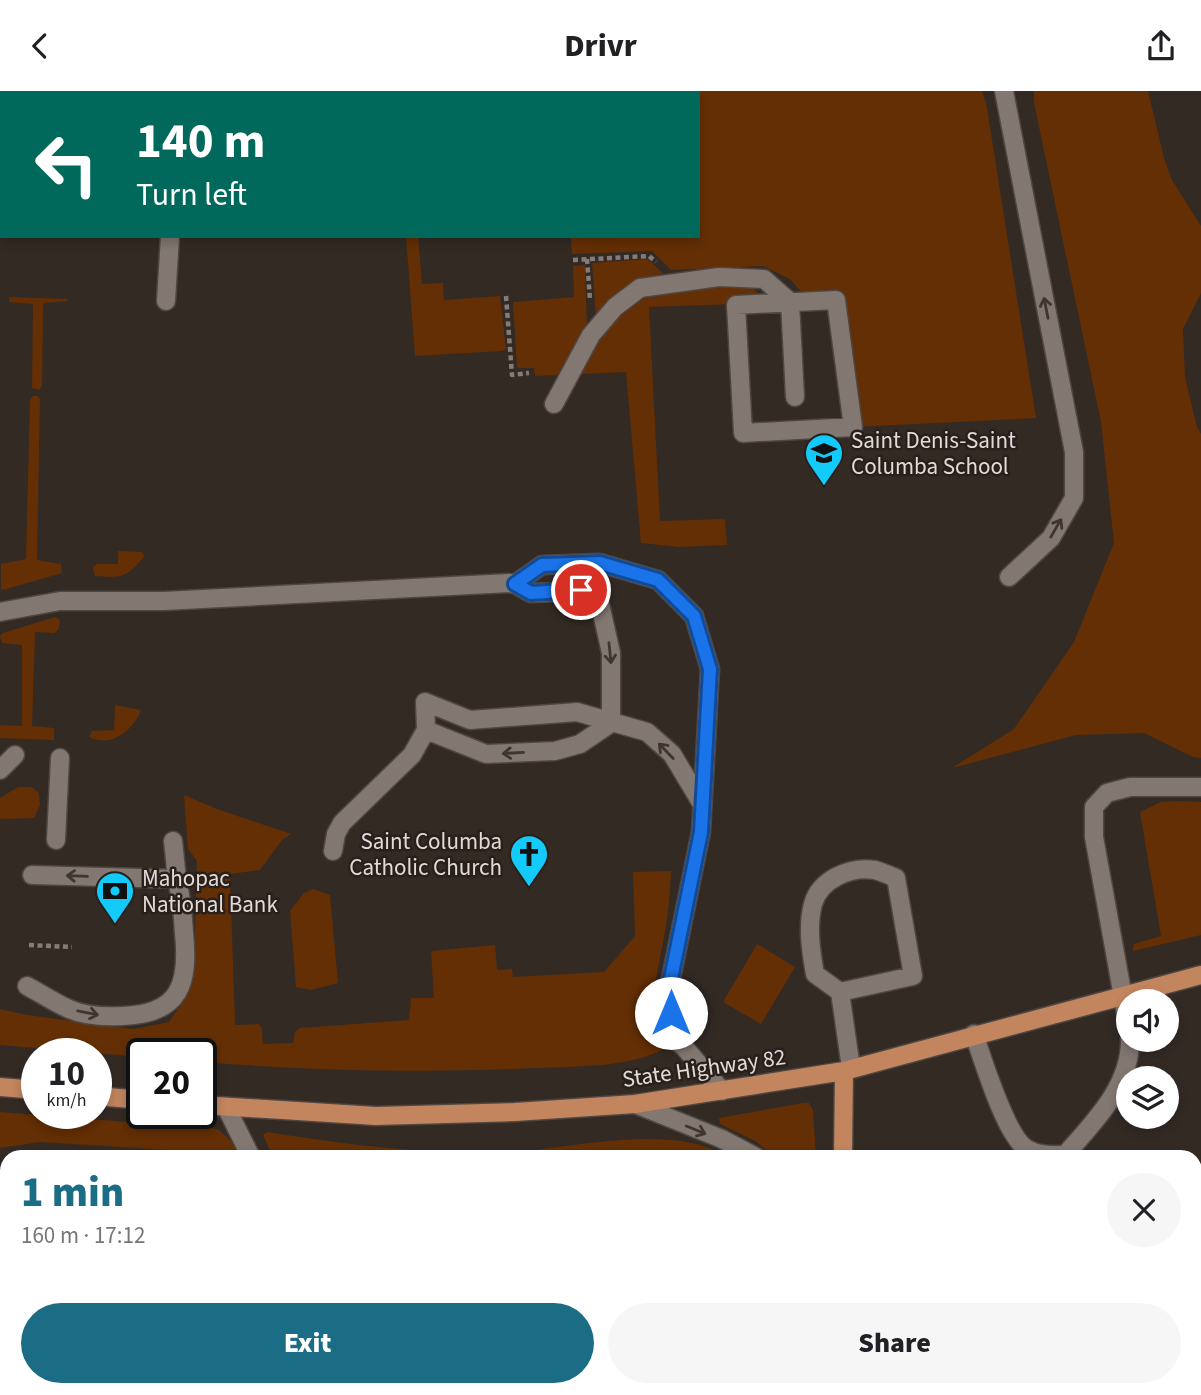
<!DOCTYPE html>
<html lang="en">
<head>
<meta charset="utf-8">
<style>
	body { margin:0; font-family:"Source Sans 3",sans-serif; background:#f6f6f6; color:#202124; height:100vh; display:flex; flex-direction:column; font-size:26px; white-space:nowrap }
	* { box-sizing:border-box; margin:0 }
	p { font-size:23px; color:#757577 }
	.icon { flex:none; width:38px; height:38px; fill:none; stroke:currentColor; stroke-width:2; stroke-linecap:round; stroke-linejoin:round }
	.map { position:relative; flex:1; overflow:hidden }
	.sheet { position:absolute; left:0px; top:1059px; width:1202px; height:247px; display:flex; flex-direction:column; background:#fff; border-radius:21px 21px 0 0; box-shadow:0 4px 10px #0003 }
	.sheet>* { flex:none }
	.banner { position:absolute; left:0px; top:0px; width:700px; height:147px; box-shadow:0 4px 10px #0003; background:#00695c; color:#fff; overflow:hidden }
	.buttons { position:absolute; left:1116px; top:898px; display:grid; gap:14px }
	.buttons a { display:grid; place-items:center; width:63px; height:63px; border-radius:50%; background:#fff; box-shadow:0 4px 10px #0003; font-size:35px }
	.speed { position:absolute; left:21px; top:947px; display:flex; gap:14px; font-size:35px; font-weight:700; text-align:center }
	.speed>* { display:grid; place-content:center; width:91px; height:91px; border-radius:50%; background:#fff; box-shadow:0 4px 10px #0003; line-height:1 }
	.speed small { font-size:18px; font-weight:400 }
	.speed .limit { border:4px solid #111; border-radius:10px; background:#fff; color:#111 }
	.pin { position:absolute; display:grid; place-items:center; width:60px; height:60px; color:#fff; margin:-30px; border:4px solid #fff; border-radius:50%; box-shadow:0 2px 7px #0007 }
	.me { position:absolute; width:77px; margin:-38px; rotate:0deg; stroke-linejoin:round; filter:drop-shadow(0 0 5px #0008) }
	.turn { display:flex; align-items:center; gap:24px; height:147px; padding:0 21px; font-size:32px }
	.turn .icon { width:91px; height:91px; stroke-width:2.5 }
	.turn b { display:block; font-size:49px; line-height:60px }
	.round { display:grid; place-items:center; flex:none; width:74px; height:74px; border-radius:37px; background:#f6f6f6 }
	.headline { display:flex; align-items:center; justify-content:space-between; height:119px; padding:0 21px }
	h1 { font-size:42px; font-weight:800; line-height:52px; color:#1b6d85 }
	.button { display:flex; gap:14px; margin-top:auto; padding:14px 21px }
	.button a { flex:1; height:80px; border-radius:42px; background:#1b6d85; color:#fff; font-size:28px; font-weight:800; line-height:80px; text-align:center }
	.button a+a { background:#f6f6f6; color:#202124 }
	header { display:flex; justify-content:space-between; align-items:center; height:91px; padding:0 21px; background:#fff; font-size:32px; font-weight:800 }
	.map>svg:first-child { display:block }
</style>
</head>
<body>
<header><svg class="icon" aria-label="back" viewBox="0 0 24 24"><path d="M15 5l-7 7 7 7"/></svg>Drivr<svg class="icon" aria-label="share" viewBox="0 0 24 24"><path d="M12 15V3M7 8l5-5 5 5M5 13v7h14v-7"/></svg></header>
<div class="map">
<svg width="1201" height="1304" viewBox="0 0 1201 1304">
	<rect width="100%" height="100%" fill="#332a24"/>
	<path fill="#642f04" d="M357 0H982L986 11 1036 327 853 336 836 210 811 212 790 188 763 175 671 179 652 160 572 163 571 145H698V2H355Z
		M1034 0H1148L1164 67 1172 89 1201 135V202L1183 238 1185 286 1197 336 1201 343V667L1193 666 1144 642 1076 644 952 677 1014 638 1074 551 1114 452 1101 331 1034 12Z
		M406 145H418L422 193 443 192 444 209 500 205 506 258 502 260 415 265Z
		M648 168 663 182 634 192 596 227 592 172Z
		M585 174 587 237 557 284 535 285 534 277H517L513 211 574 206 573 175Z
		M708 196H752L767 212 649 216 660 430 725 428 727 454 679 456 641 452 626 281 580 283C591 260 621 211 647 204 666 198 688 199 708 196Z
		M9 206 67 208 68 210 43 212 42 295 39 299 32 297 33 213 9 211Z
		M33 305H38L40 308 37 469 61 473 62 482 3 499 1 498V473L26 468 30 309Z
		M118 460 142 461 144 466C126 487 122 487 95 485L93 476 97 473H118Z
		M55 526 60 529 58 539 54 542 35 541 32 635 54 637V649L0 647V634L22 635V554L2 552 0 545 3 542Z
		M115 614 141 619C133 640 111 657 89 646L92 640 114 639Z
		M18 696H32L39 702 40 714 34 727 0 728V707Z
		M184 704 217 718 291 743 282 749 260 779 230 783 235 934 259 933 262 938 263 953 293 952 295 941 300 937 409 929 411 907H434L431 860 495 854 497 879 512 878 513 886 604 881 635 845 633 781 671 780C670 798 669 817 666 835 659 881 644 913 664 958 627 977 579 975 538 977 425 982 314 980 201 971V962H142V966L0 954V918L27 924 133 938 169 931 188 903 194 879 197 770 188 758Z
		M1179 710 1201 711V844L1133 860 1134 853 1161 845 1140 721 1161 711Z
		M313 798 330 804 338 892 311 899 296 896 290 820 304 802Z
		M757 853 795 876 761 933 723 911Z
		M803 1012H809L813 1019 816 1066H774L757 1051 720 1033 719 1027Z
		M0 1021 218 1038 232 1051 239 1066H202L200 1061 40 1051 0 1057Z
		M267 1041C341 1053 416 1062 491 1062 559 1062 668 1028 728 1066H273L263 1044Z
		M819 1299 925 1298 926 1299 925 1304H816Z"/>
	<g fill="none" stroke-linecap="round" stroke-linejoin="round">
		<defs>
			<path id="minor" d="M1004 0 1074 361V407L1051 447 1009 486
				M177 2V0
				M346 2 347 0
				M836 209 853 336 743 342 736 214Z
				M166 210 170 145
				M554 313 591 244 615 216 640 197 719 186 764 188 790 211 795 306
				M515 493 542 474 600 472 658 489 694 525 710 578 701 741 669 897 674 948 684 956 722 1000
				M0 521 60 510H164L509 492 515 493 531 502 581 500 600 513 611 562V632
				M426 639 486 663 555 660 580 653 611 632
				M0 679 15 664
				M56 749 60 667
				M173 750 177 788
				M333 760 336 743 342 732 412 664 426 639 425 611 470 629 577 621 647 641 672 663 702 713
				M27 895C40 902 55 912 69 918 85 925 106 926 123 925 181 923 189 892 184 842 183 823 181 806 177 788L32 784
				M840 901 815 883C811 861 807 835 813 813 820 788 851 775 875 779 882 781 889 784 896 787L913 885 840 901 851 977
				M1129 939 1094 746V716L1107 702 1130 696H1201
				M974 943C983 969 1006 1046 1027 1058 1039 1065 1053 1064 1065 1064 1094 1031 1131 995 1130 948
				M635 1013 722 1048 756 1066
				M226 1016 251 1066
				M0 1150 7 1149
				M0 1282 5 1304
				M60 1298 62 1304"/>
			<path id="major" d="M0 996 37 999
				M96 1005 142 1009
				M201 1014 376 1025 515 1021 635 1013 844 980 1201 884
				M843 1066 844 980
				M786 1304 788 1298"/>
		</defs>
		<use href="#minor" stroke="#4e4642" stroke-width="21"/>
		<use href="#major" stroke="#4e4642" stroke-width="21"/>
		<path stroke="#847c78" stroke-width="4.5" stroke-dasharray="5 3.5" stroke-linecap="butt" d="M587 168 590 209
			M573 169 649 165 656 171
			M506 205 512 284 529 282
			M29 854 72 856"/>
		<use href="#minor" stroke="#827771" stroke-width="18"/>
		<use href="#major" stroke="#c2855e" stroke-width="18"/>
	</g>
	<defs><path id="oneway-shaft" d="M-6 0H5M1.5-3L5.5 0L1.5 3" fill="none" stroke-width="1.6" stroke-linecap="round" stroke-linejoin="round" transform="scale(1.75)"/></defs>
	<g stroke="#3f3630">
		<use href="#oneway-shaft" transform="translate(1046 217) rotate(-101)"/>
		<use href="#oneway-shaft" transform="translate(1056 437) rotate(-60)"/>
		<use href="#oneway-shaft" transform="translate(610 562) rotate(84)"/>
		<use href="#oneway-shaft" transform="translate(666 660) rotate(-134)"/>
		<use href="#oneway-shaft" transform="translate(513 662) rotate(177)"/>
		<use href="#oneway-shaft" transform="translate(77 785) rotate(-178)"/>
		<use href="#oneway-shaft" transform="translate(88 922) rotate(11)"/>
		<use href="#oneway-shaft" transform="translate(696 1039) rotate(22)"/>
	</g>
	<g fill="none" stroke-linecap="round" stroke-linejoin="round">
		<defs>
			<path id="route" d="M581 499 531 502 515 493 542 474 600 472 658 489 694 525 710 578 701 741 669 897 671 922"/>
		</defs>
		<use href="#route" stroke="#114b97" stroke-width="18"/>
		<use href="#route" stroke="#1a73e8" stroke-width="12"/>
	</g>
	<defs>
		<symbol id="school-pin" viewBox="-11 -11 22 30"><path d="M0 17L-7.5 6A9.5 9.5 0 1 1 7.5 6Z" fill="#14cafb" stroke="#29201b"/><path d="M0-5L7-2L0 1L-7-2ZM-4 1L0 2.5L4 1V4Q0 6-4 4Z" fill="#111"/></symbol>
		<symbol id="church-pin" viewBox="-11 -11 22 30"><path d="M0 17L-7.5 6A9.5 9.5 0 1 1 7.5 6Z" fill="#14cafb" stroke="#29201b"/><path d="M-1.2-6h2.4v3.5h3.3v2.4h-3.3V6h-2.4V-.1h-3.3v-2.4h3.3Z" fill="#111"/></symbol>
		<symbol id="bank-pin" viewBox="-11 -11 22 30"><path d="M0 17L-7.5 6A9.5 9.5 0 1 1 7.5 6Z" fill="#14cafb" stroke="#29201b"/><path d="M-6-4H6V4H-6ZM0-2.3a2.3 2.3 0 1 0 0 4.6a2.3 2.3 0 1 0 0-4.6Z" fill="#111"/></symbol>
	</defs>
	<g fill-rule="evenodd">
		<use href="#school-pin" x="802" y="340" width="44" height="60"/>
		<use href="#church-pin" x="507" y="741" width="44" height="60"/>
		<use href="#bank-pin" x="93" y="778" width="44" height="60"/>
	</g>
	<g text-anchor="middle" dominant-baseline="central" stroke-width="5" stroke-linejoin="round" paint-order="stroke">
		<g font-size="23" fill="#e1dad7" stroke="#29201b" text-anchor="start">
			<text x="851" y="349">Saint Denis-Saint<tspan x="851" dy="26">Columba School</tspan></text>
			<text x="502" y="750" text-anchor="end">Saint Columba<tspan x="502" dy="26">Catholic Church</tspan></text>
			<text x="142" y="787">Mahopac<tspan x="142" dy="26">National Bank</tspan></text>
		</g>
		<g font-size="23" fill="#e1dad7" stroke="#29201b">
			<text transform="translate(704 977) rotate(-8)">State Highway 82</text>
		</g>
	</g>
</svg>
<div class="buttons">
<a><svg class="icon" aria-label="sound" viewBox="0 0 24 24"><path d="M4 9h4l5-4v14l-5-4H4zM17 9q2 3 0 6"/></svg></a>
<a><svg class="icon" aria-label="layers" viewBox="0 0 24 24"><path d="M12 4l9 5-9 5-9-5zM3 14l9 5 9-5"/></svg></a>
</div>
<div class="speed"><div>10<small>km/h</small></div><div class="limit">20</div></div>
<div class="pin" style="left:581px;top:499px;background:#d93025"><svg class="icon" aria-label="arrive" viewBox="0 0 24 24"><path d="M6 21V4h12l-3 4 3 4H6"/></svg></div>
<svg class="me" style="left:671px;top:922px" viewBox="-20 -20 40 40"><circle r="19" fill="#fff"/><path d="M0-13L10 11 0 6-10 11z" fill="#1a73e8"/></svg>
<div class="banner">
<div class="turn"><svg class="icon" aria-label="left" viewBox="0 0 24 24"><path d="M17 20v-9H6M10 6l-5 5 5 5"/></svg><div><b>140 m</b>Turn left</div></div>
</div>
<section class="sheet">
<div class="headline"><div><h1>1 min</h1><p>160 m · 17:12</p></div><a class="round"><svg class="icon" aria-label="close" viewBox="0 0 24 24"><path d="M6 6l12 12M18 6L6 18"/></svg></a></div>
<div class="button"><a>Exit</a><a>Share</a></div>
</section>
</div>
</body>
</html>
